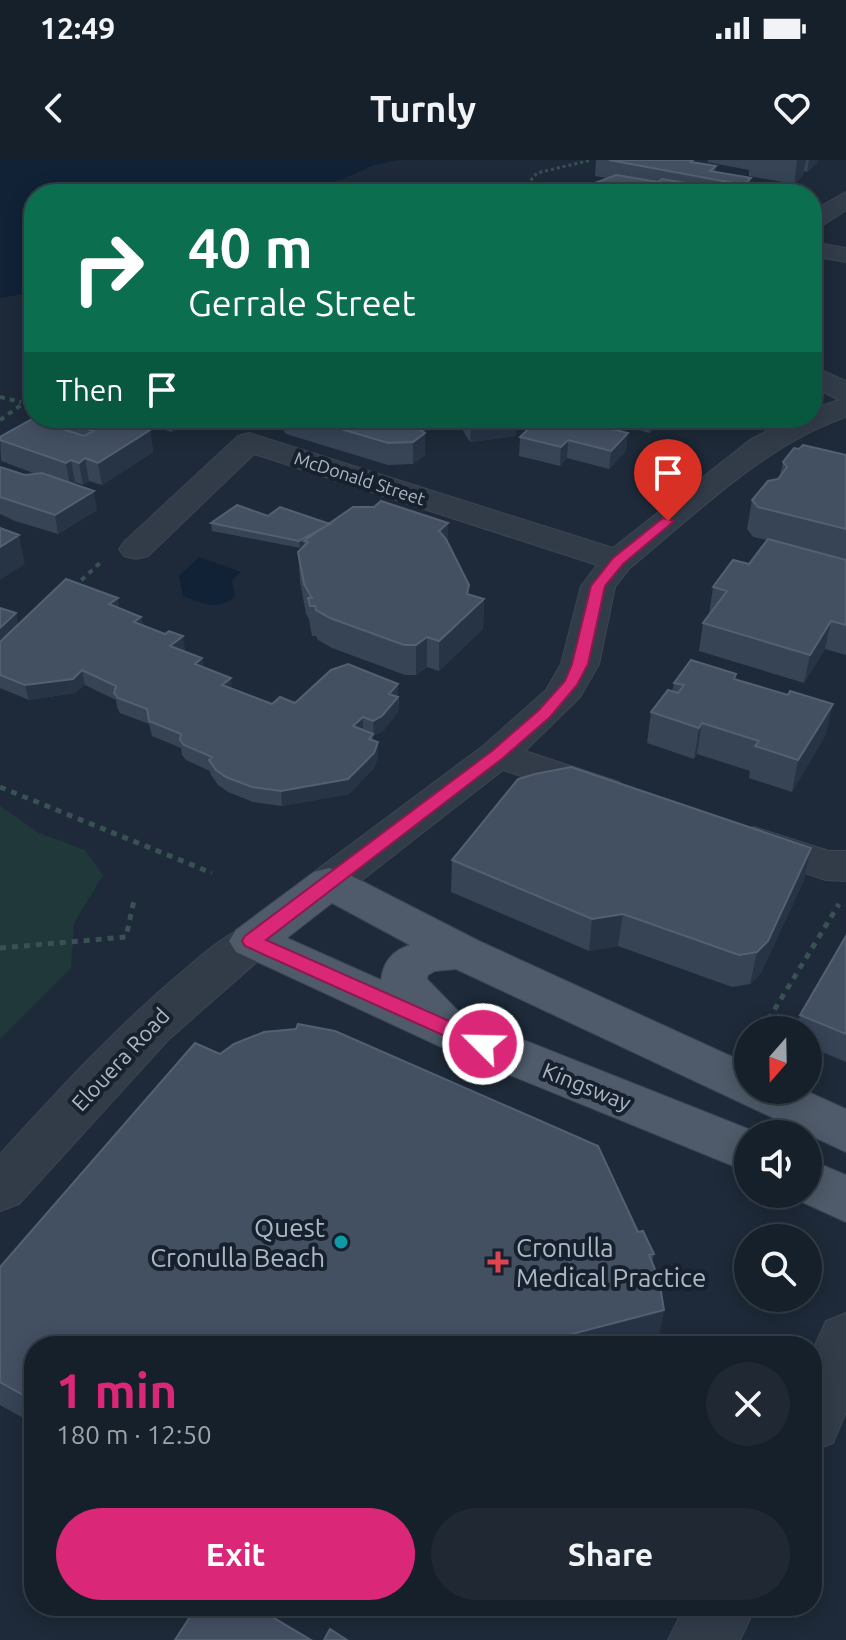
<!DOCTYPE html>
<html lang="en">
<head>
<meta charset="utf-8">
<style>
	body { margin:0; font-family:Ubuntu,sans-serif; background:#1f2833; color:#f1f3f6; height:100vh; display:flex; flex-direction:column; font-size:30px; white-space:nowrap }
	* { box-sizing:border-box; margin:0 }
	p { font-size:26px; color:#9ea3a9 }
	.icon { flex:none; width:44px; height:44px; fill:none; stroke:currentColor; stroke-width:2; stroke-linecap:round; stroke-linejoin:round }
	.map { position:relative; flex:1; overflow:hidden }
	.sheet { position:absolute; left:24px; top:1176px; width:798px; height:280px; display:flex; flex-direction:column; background:#16202b; border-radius:32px; box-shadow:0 4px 20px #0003,0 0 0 2px #353e47 }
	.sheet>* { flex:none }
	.guide { position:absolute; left:24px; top:24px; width:798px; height:244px; border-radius:32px; box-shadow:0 4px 20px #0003,0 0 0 2px #353e47; background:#0b6e4f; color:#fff; overflow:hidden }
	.needle { width:52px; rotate:200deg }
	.tools { position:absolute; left:734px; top:856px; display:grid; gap:16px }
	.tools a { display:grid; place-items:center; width:88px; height:88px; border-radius:50%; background:#16202b; box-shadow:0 4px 20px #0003,0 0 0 2px #353e47; font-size:40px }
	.pin { position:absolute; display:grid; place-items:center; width:68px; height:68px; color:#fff; margin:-82px -34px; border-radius:50% 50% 50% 0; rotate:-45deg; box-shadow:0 0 8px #0007 }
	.pin .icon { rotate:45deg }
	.me { position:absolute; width:88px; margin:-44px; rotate:293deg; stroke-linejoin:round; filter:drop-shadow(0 0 6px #0008) }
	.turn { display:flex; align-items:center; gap:28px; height:168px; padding:0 32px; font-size:36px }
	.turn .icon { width:104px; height:104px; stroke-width:2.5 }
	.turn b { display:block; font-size:56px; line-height:68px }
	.then { display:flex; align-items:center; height:76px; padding:0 32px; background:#0003; gap:16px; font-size:30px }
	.round { display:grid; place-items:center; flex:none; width:84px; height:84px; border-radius:42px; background:#1f2833 }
	.overview { display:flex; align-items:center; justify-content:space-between; height:136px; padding:0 32px }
	h1 { font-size:48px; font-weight:700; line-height:60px; color:#db2777 }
	.cta { display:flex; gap:16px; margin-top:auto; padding:16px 32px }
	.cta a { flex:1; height:92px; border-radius:48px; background:#db2777; color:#fff; font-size:32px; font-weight:700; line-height:92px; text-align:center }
	.cta a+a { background:#1f2833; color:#f1f3f6 }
	.status { display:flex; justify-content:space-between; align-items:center; height:56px; padding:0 40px; background:#16202b; direction:ltr }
	.status svg { height:22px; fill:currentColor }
	header { display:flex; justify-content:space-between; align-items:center; height:104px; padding:0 32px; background:#16202b; font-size:36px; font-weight:700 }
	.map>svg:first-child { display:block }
</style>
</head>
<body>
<div class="status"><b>12:49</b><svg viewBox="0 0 49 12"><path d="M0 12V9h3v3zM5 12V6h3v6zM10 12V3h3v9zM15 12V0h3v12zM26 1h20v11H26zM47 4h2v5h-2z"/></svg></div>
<header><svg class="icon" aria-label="back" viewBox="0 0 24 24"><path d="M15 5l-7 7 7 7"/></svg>Turnly<svg class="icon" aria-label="heart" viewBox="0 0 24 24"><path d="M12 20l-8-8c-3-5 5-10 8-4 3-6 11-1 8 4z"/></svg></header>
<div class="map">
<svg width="846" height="1480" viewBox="0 0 846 1480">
	<rect width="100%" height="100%" fill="#1e2a39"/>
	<path fill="#20383a" d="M0 646 39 673 85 690 103 715 74 763 71 808 0 879Z"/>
	<path fill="#112237" d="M0 0H399L374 5 341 20 299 34H34V132L0 138Z
		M199 397 241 412 232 420 235 437C216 451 204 444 183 436L179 416Z"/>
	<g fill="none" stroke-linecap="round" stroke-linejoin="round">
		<defs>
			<path id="minor" d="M846 32V50L820 67 812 69V51Z
				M812 82 846 88V102L812 96Z
				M812 206 846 221V257C763 286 697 353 630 408L615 427 599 504 580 537 525 591 619 622 625 631 619 640 605 644 503 610 344 734 329 738 314 734 307 723 314 712 483 586 546 530 561 504 581 426 597 405 254 294 148 396 136 399 124 396 119 389 124 382 238 276 249 273 613 388 750 280 790 258H812V249L839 240 812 226Z
				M754 667 829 691H846V721L826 720 739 691 733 681 739 671Z
				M252 765 268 770 275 781 268 792 168 880 19 1044 0 1051V994C58 931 116 867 182 812 203 794 225 773 252 765Z
				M846 1153V1252L833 1283 812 1291V1192L826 1161Z
				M685 1446H756L740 1480H668Z"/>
			<path id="major" d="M329 708 344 712 479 781 748 904V930H804L846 949V992L456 809 435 811 428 815 427 819 463 856 761 974H748V1012L439 886 236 792 229 781 236 770 314 712ZM332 743 410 785C393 790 383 802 381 820L287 778Z
				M808 999 846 1015V1062L789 1036 788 1034H808Z"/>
		</defs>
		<use href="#minor" stroke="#3b4553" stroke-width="2"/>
		<use href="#major" stroke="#3b4553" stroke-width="2"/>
		<path stroke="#395153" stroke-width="3" stroke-dasharray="3 3" stroke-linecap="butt" d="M519 34 537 13 591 0"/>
		<path stroke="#395153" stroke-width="4" stroke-dasharray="5 5" stroke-linecap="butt" d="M0 237 21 242
			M0 260 34 236
			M74 427 102 401"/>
		<path stroke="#395153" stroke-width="5" stroke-dasharray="6 6" stroke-linecap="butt" d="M0 627 212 713
			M0 788 126 777 134 740
			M762 870 839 744"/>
		<use href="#minor" fill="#323c49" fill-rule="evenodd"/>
		<use href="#major" fill="#4f5b6a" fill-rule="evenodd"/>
	</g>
	<path fill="#364456" d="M596 0H693V2L716 6 715 12 751 18 749 34H591L594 30 595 23 607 18 595 16Z
		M708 0H818L817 3 807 12 804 11 803 15 794 24 749 16V10L707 2Z
		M39 258H194L172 272 144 264 145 268 150 270 153 292 102 325 89 321 83 325 75 322 73 324 97 350 58 374 15 361 0 354V307L25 315 36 314 1 301 0 277 39 261Z
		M283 258H401V262L417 267 412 258H527L517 259 516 276 470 282 460 266 422 271 425 273V295L413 304 388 305 286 274 284 271Z
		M594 258V264L626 291 609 309 567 298 560 306 519 296 520 277Z
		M599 258H667L649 273Z
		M846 295V495L825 489 804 523 699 491 703 463 709 455 713 427 749 404 767 380 753 377 747 369 752 340 778 319 780 316 783 302Z
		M211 363H448V383L468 434 484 439 483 469 439 511 427 507 416 515H405L332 488 318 480 316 476H312L309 459 306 454 300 421 298 392 304 385 300 388 212 371Z
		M0 448 16 453 18 465 119 448 141 457 143 465 185 490 184 491 202 498 203 507 232 529 272 544 399 539 398 552 383 571 373 576V580L378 582V597L374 608 349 634 282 646 253 642 228 632 218 625 211 615 210 611 186 600 182 595 181 588 152 576 149 564 120 553 117 547 116 540 85 525 75 533 29 540 0 528Z
		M736 519 826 574 792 632 749 618 750 611 697 594 694 599 647 583 651 552 672 531 674 523Z
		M811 688 804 720 761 813 750 824 732 827 618 786 589 791 451 732 452 700Z
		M846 776V902L808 886V870H796L800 855Z
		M638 1072 654 1094 652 1104 664 1150 658 1180 34 1186V1264L0 1245V1107Z
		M353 1446H416L375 1458Z"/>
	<path fill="#273446" d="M797 0H806L803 15 794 24Z
		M809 0H818L817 3 807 12Z
		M751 18 749 34H743L744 25Z
		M138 258H142V262L144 261 146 273 150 270 153 292 102 325 98 303Z
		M170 258H194L172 272Z
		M420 258H460V266L420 271Z
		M506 258H527L517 259 516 276 470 282 471 264Z
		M651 258H667L649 273Z
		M425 273V295L413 304V282Z
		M628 273 626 291 609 309 611 291Z
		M568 280 567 298 560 306 561 287Z
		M85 298 89 321 83 325 79 303Z
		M71 300 75 322 70 326 66 303Z
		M94 331 97 350 58 374 55 355Z
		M448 363V392L439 371Z
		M330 364 304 381V385L300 388 299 381Z
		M19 375 25 404 0 420V387Z
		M469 425 468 454 484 439 483 469 439 511V481L467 434Z
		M118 438 120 453 109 444Z
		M16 453 20 473 0 492V468Z
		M141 457 144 471 134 462Z
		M831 461 825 489 804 523 810 495Z
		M183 476 185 490 172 500 170 486Z
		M427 477V507L416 515V485Z
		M202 498 204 513 195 504Z
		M82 510 85 525 75 533 29 540 25 525Z
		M231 518 232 533 222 525Z
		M398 524V552L383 571 374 576 373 561 389 534Z
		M833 544 826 574 792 632 798 600Z
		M363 557V572L353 566Z
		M702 563 697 594 694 599 699 568Z
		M378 582V597L374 608 349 634 282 646 281 631Z
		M811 688 804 720 761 813 750 824 757 792Z
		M623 754 618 786 589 791 592 759Z
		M664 1150 658 1180 634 1186H544L545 1181Z
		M374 1446H416L375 1458Z"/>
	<path fill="#435062" stroke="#536072" stroke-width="2" d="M609 0H693L691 2 716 6 710 11 751 18 744 25Z
		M616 15 658 22 662 19 714 28 709 34H591L595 30V23Z
		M53 258H138L137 259 144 261 137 266 150 270 98 303 85 298 79 303 71 300 66 303 0 280V277L32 259 84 276 93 271Z
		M304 258H401L398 261 415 266 425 273 413 282 388 283Z
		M467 258H514L471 264Z
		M540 258H592L588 263 628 273 611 291 568 280 561 287 520 277Z
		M803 285 846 295V369L758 347 752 340 768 321 778 319 787 307 783 302 794 288 799 289Z
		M0 307 25 315 42 313 94 331 55 355 0 337Z
		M381 341 448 363 439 371 446 379 469 425 467 434 484 439 439 481 427 477 416 485H404L330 458 316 450 315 446H310L308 438H312L304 424 298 392 308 382 304 381 353 347H374Z
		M237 345 268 356 280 347 330 364 299 381 211 363Z
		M0 368 19 375 0 387Z
		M768 379 846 400V465L831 461 810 495 703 463 727 431 713 427 733 400 749 404Z
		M66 419 118 438 109 444 141 457 134 462 165 474 169 471 183 476 170 486 202 498 195 504 231 518 222 525 272 544 280 537 295 543 331 510 348 504 398 524 389 534 398 537 382 556 373 561 363 557 353 566 373 574 369 579 378 582 374 593 348 619 281 631 252 627 226 617 216 610 209 600 212 597 184 585 180 580 181 574 149 561 147 549 118 538 114 533 116 526 82 510 73 519 25 525 0 515V482Z
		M0 448 16 453 0 468Z
		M691 500 736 514 734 519 788 535 790 531 833 544 798 600 755 586 759 581 702 563 699 568 651 552 668 530 678 533 684 525 674 523Z
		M571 607 811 688 768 781 757 792 739 795 623 754 592 759 452 700 518 619 535 614Z
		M846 776V874L800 855Z
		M298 864 335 871 598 986 638 1072 643 1071 654 1094 649 1095 659 1119 664 1150 545 1181 544 1186H34V1241L0 1222V1107L195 883 220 894 234 884 264 872 296 869Z
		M197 1446H254L311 1480H175Z
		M330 1469 347 1480H324Z"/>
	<path fill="#db2777" stroke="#8e194d" stroke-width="2" d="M663 358 674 361 623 404 605 426 588 504 577 525 550 557 503 598 266 780 490 879 493 884 490 890H476L245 786 242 781 245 776 492 591 539 550 565 521 572 504 591 426 613 398Z"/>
	<circle fill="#0f9aa8" stroke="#17212e" stroke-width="3" cx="341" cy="1082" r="8"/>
	<path fill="#e0444e" stroke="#17212e" stroke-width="3" d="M494 1090h8v8h8v8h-8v8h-8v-8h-8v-8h8z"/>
	<g text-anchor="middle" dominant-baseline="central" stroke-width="8" stroke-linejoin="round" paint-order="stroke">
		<g font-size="18" fill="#acb7c6" stroke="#17212e">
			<text transform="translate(360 318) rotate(18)">McDonald Street</text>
		</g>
		<g font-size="22" fill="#acb7c6" stroke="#17212e">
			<text transform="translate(120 899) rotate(-47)">Elouera Road</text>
			<text transform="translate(587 926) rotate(22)">Kingsway</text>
		</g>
		<g font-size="26" fill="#acb7c6" stroke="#17212e" text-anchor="end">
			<text x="325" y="1067">Quest<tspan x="325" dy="30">Cronulla Beach</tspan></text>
			<text x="516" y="1087" text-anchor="start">Cronulla<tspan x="516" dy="30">Medical Practice</tspan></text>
		</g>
	</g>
</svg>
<div class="tools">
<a><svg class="needle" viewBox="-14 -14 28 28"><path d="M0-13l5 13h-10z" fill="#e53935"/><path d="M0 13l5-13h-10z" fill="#9ea3a9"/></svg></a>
<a><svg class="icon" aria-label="sound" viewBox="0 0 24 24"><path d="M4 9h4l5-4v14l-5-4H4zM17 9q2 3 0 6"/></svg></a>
<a><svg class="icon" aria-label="search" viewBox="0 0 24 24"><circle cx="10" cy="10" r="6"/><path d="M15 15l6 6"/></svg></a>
</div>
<div class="pin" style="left:668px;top:361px;background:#d93025"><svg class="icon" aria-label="arrive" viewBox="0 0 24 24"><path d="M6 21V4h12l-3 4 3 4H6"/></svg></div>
<svg class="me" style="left:483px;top:884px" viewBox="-20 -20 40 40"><circle r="17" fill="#db2777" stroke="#fff" stroke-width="3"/><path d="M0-11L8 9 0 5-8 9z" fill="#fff"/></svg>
<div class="guide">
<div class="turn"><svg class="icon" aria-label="right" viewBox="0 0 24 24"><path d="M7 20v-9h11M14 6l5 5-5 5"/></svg><div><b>40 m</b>Gerrale Street</div></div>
<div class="then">Then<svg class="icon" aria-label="arrive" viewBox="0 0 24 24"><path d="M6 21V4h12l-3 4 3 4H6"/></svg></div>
</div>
<section class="sheet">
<div class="overview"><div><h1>1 min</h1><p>180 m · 12:50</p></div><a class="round"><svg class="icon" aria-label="close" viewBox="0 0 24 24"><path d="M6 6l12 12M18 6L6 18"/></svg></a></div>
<div class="cta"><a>Exit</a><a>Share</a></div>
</section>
</div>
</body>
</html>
